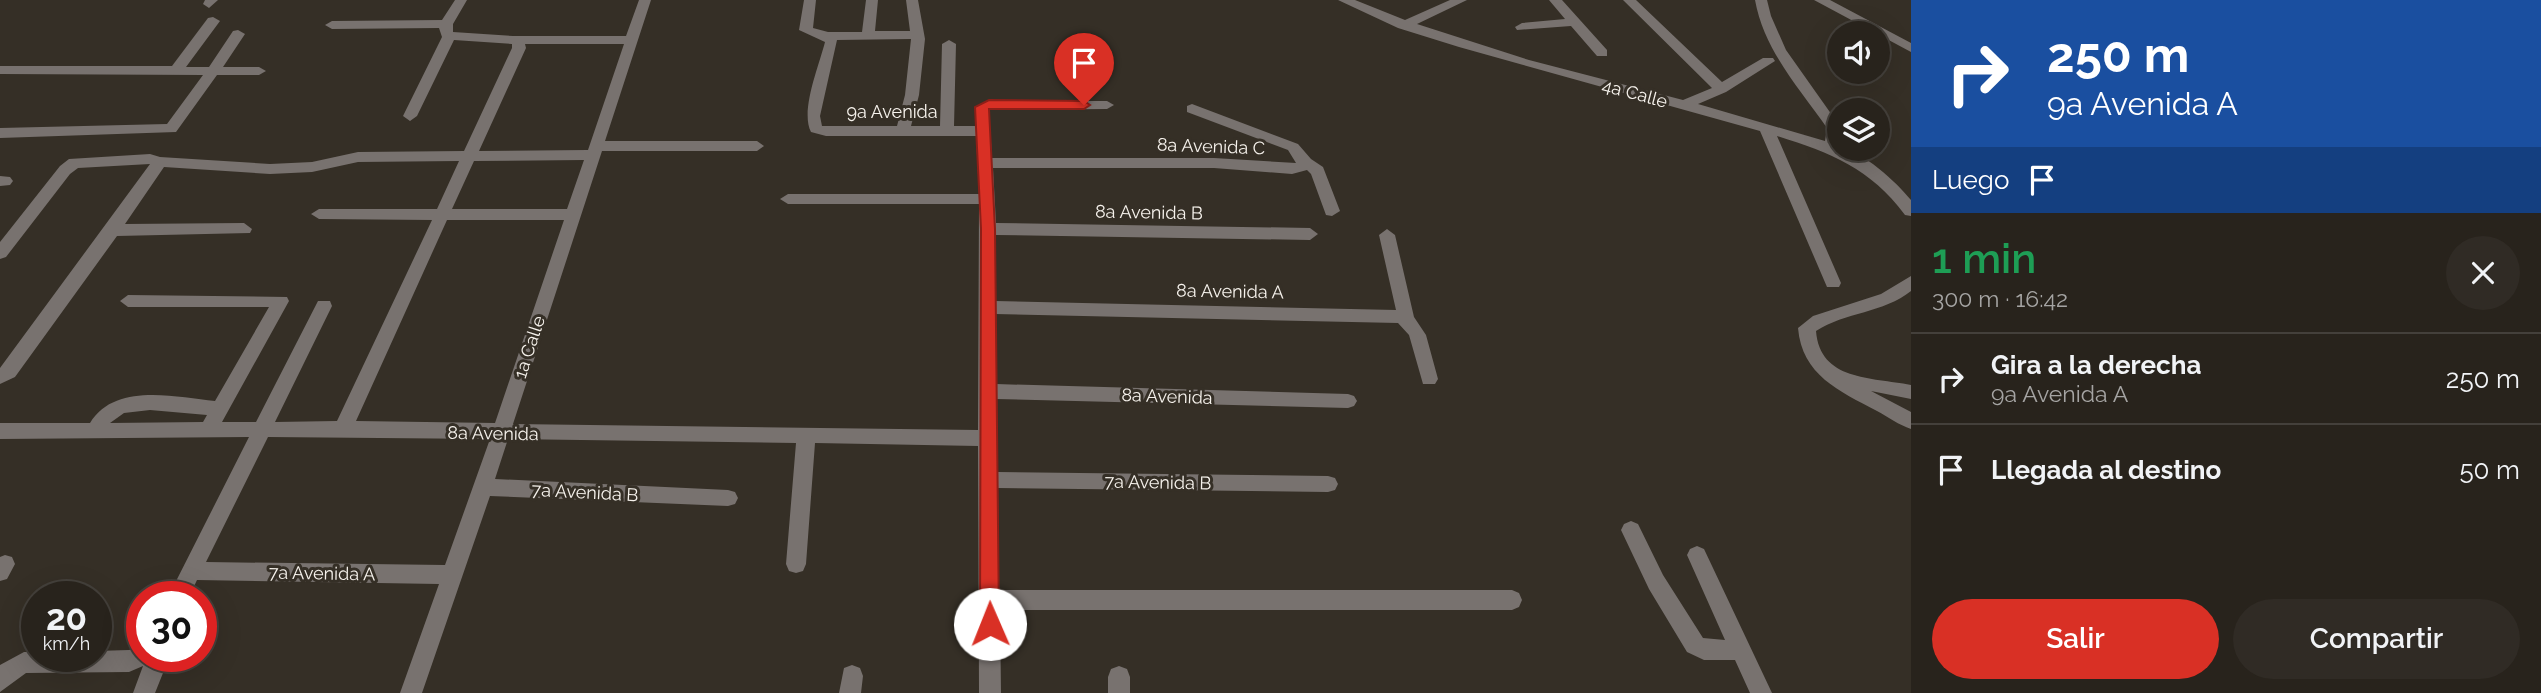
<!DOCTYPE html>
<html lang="es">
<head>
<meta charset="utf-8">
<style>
	body { margin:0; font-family:Raleway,sans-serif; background:#302b25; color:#f1f3f6; height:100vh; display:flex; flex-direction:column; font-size:26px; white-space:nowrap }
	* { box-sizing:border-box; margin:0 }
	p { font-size:23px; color:#a5a4a3 }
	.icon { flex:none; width:38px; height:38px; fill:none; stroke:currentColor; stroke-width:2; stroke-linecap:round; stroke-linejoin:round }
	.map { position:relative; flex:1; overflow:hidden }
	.drawer { display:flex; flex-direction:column; background:#28231c; width:630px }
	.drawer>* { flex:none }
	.guide { background:#1a4fa0; color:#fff; overflow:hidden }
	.buttons { position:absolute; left:1827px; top:21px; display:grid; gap:14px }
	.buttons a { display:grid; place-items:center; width:63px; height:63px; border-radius:50%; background:#28231c; box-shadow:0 7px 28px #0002,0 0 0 2px #44403b; font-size:35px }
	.speed { position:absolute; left:21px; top:581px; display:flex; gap:14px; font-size:35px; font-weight:700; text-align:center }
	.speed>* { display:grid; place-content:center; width:91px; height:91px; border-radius:50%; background:#28231c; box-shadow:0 7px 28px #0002,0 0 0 2px #44403b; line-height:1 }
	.speed small { font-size:18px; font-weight:400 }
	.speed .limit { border:10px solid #d22; background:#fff; color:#111 }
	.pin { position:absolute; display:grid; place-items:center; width:60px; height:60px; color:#fff; margin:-72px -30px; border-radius:50% 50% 50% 0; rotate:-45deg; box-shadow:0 0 7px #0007 }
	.pin .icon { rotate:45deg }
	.me { position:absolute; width:77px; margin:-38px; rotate:359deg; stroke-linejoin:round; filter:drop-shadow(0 0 5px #0008) }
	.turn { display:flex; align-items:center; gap:24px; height:147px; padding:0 21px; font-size:32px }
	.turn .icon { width:91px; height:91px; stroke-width:2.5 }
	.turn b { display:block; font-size:49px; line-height:60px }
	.then { display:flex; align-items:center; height:66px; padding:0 21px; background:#0003; gap:14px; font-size:26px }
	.round { display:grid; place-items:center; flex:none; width:74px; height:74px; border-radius:37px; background:#302b25 }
	.overview { display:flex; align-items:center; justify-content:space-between; height:119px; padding:0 21px }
	h1 { font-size:42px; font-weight:600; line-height:52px; color:#1e9e55 }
	.primary-button { display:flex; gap:14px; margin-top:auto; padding:14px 21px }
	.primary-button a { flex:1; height:80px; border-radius:42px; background:#d93025; color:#fff; font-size:28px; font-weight:600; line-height:80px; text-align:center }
	.primary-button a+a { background:#302b25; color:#f1f3f6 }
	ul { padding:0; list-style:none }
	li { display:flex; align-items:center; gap:21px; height:91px; padding:0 21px; border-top:2px solid #44403b }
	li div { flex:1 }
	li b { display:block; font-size:26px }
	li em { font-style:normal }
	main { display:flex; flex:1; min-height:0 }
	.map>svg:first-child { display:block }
</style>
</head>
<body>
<main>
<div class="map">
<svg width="1911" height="693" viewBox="0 0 1911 693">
	<rect width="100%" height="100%" fill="#352f26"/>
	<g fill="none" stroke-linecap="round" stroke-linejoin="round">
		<path fill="#78726f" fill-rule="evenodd" d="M205 0H218L209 8 203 4Z
			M455 0H467L453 24V32L513 36H626L639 0H651L605 141H757L764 146 757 151H602L513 424 978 430 979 204H788L780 199 788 194H979L976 136H826L811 132C800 111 819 66 825 42L799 30 804 0H816L813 28 828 32H862L866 0H878L875 31H910L906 0H918L925 39 919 95 911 126H940L942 44 949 40 956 44 954 126H976L975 107 989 101H1107L1114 105 1107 109 989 110 992 158H1214L1296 163 1288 150 1187 112V106L1192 104 1298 144 1311 159 1323 167 1340 211 1332 216 1326 215 1311 174 1307 170 1292 174 1214 168H993L996 223 1310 228 1318 234 1310 240 996 235 995 301 1396 310 1379 235 1387 229 1395 235 1414 317 1426 335 1438 379 1435 384H1423L1409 335 1398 323 995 314 996 384 1348 394 1354 396 1357 401 1354 406 1348 408 996 399 997 472 1328 476 1335 478 1338 484 1335 490 1328 492 998 488 999 590H1512L1519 593 1522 600 1519 607 1512 610H1000L1001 693H979L978 446 815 443 806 564 803 571 796 573 789 571 786 564 796 443 508 439 495 479 728 490 735 492 738 498 735 504 728 506 490 496 422 693H400L439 584 197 580 189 597H168L249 437 0 439V423H90C115 382 175 397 215 401L269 307H128L120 301 128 295 287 297 289 301 222 422H256L318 301H330L332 306 275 422 337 421 432 220 319 219 311 214 319 209H437L459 161 358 162 312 172 270 174 164 167 125 224 244 223 252 229 250 233 117 236 15 377 0 384V368L150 164 78 168 70 174 6 257 0 259V242L60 166 69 159 150 154 160 157 270 164 312 162 358 152 464 151 512 48V44L454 40 417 116 410 121 403 116 442 37 439 28 332 29 325 25 332 21 442 20ZM911 39 905 95 897 126H822L820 116 837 40ZM525 44H624L588 150 479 151 526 48ZM584 160 567 209H452L474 161ZM447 220H564L495 423 356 421ZM150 410 207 415 203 422 110 423 124 413ZM268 437 490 439 445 565 206 562Z
			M1338 0H1355L1405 20 1450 0H1467L1417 24 1529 60 1683 100 1712 88 1623 0H1636L1722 82 1763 58H1773L1775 61 1726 92 1698 104 1825 141 1827 128C1799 88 1764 50 1755 0H1767L1771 16 1786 50 1839 125V149C1862 149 1897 183 1911 200V216L1905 215C1870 168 1831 153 1777 136L1841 283 1839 287H1827L1760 131 1459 47 1398 28Z
			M1549 0H1562L1607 50V56H1597L1571 26 1517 30 1515 27 1522 23 1565 19Z
			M1814 0H1830L1911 43V52Z
			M213 17 220 21 186 67H209L233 31 238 30 245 34 223 67H259L266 71 259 75H217L176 132 0 138V128L167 124 203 75 0 74V66H172L208 18Z
			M0 176 10 177 13 181 10 185 0 186Z
			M1911 276V291C1884 313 1845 312 1816 331 1820 381 1871 377 1911 385V399L1871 391 1911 412V429C1899 425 1888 417 1877 411 1839 391 1802 375 1798 328L1813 316 1881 294Z
			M1631 521 1638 524 1663 575 1703 638 1725 640 1687 555 1690 549 1697 546 1704 549 1772 693H1750L1735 660H1704L1687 652 1649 589 1621 530 1624 524Z
			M5 555 12 557 15 564 7 579 0 581V557Z
			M142 646V656H164L165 668 155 693H133L143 666 129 672 26 673 0 692V665L24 652H37V656H96V651L129 650Z
			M852 665 860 668 863 676 861 693H839L844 668Z
			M1119 666 1127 669 1130 677V693H1108V677L1111 669Z"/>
	</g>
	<path fill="#d93025" stroke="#8d1f18" stroke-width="2" d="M989 100 1084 101 1090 105 1084 109H989L995 229 999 624 996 630 990 633 983 630 980 624 981 229 975 107Z"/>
	<g text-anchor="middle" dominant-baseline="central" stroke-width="6" stroke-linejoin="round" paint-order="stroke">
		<g font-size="18" fill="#f6f2ec" stroke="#352f26">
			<text transform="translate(1635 93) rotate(15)">4a Calle</text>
			<text x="892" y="111">9a Avenida</text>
			<text transform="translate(1211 146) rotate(2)">8a Avenida C</text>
			<text transform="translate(1149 212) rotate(1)">8a Avenida B</text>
			<text transform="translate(1230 291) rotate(1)">8a Avenida A</text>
			<text transform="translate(529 347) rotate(-72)">1a Calle</text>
			<text transform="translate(1167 396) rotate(2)">8a Avenida</text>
			<text transform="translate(493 433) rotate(1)">8a Avenida</text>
			<text transform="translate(1158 482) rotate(1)">7a Avenida B</text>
			<text transform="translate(585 492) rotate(3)">7a Avenida B</text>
			<text transform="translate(322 573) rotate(1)">7a Avenida A</text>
		</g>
	</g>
</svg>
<div class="buttons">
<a><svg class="icon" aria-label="sound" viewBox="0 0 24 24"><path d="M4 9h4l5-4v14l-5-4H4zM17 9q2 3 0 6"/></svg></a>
<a><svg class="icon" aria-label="layers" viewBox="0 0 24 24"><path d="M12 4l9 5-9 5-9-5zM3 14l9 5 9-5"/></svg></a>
</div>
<div class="speed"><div>20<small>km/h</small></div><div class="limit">30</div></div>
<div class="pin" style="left:1084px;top:105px;background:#d93025"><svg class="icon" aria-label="arrive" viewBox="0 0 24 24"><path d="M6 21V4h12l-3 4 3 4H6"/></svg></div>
<svg class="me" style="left:990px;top:624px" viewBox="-20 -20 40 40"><circle r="19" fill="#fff"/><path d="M0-13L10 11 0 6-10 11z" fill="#d93025"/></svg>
</div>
<section class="drawer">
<div class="guide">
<div class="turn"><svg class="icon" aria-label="right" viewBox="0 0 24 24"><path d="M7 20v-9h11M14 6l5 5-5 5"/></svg><div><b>250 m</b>9a Avenida A</div></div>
<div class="then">Luego<svg class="icon" aria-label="arrive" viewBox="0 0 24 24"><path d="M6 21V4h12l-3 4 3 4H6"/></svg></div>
</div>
<div class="overview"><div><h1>1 min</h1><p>300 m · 16:42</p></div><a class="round"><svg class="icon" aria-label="close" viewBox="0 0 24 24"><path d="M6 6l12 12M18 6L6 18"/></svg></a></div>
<ul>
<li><svg class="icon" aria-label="right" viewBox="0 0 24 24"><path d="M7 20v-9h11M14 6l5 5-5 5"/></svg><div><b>Gira a la derecha</b><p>9a Avenida A</p></div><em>250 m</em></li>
<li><svg class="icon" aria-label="arrive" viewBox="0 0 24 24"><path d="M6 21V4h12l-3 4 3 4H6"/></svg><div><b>Llegada al destino</b></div><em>50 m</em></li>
</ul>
<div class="primary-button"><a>Salir</a><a>Compartir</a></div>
</section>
</main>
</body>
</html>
